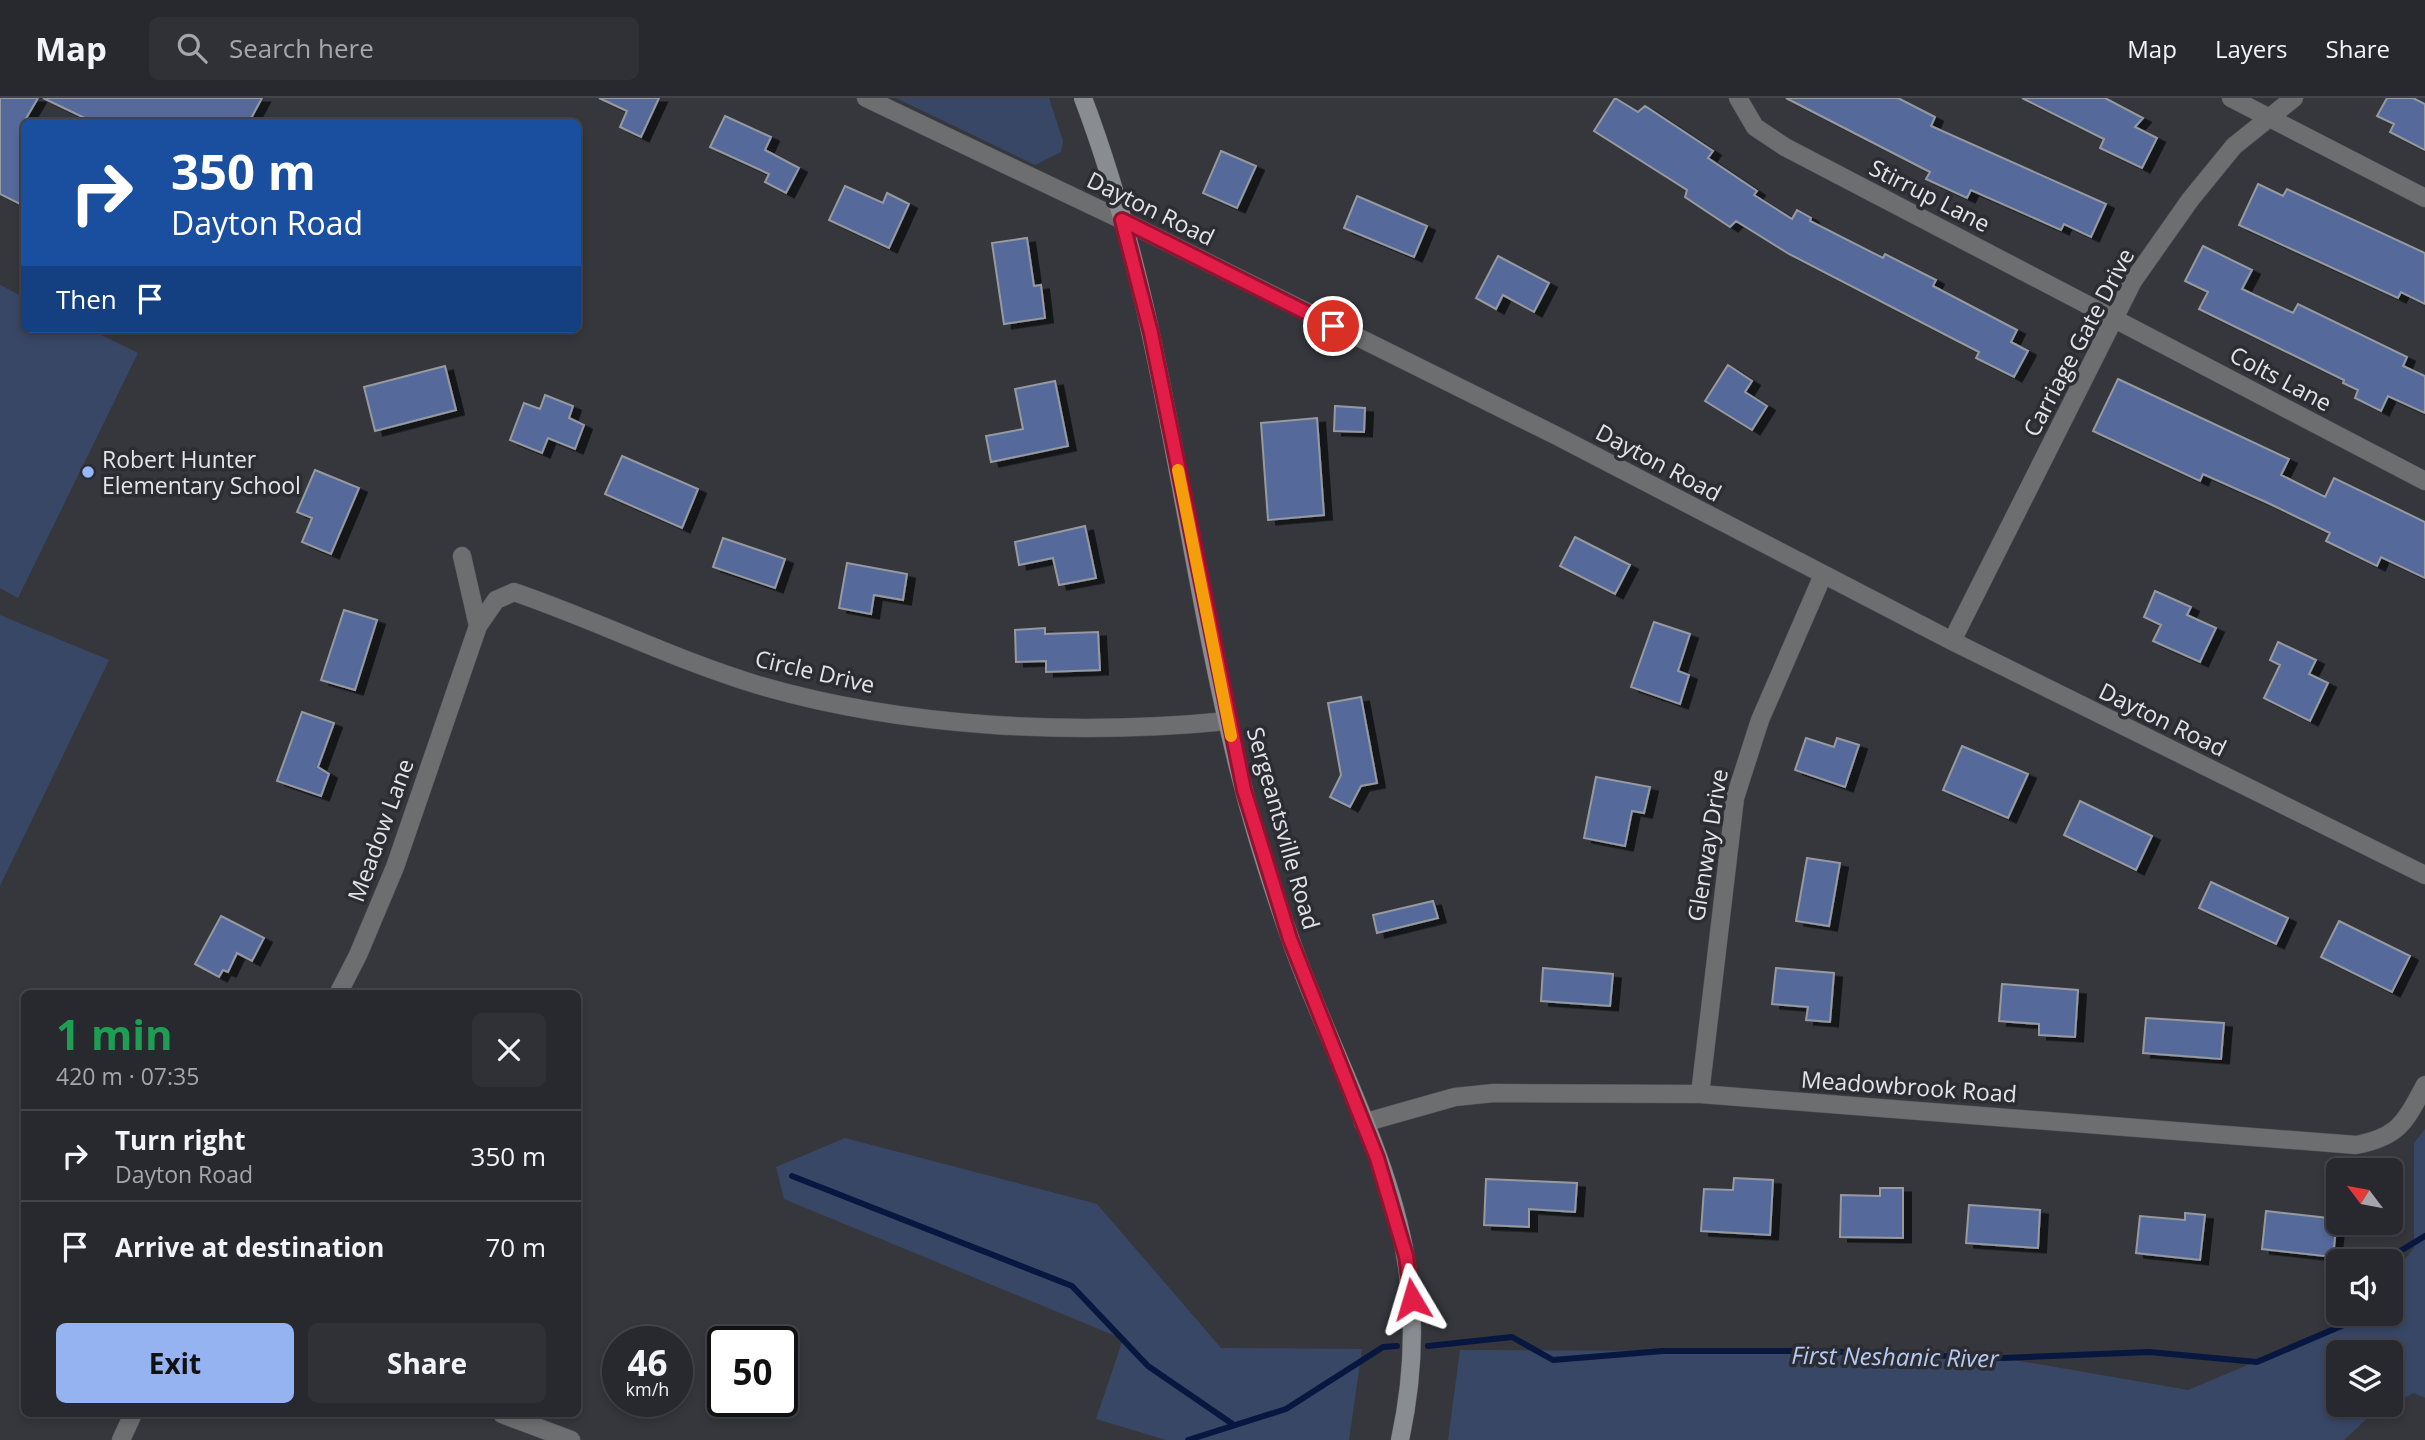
<!DOCTYPE html>
<html lang="en">
<head>
<meta charset="utf-8">
<style>
	body { margin:0; font-family:"Open Sans",sans-serif; background:#303136; color:#f1f3f6; height:100vh; display:flex; flex-direction:column; font-size:26px; white-space:nowrap }
	* { box-sizing:border-box; margin:0 }
	p { font-size:23px; color:#a5a6aa }
	.icon { flex:none; width:38px; height:38px; fill:none; stroke:currentColor; stroke-width:2; stroke-linecap:round; stroke-linejoin:round }
	.map { position:relative; flex:1; overflow:hidden }
	.drawer { position:absolute; left:21px; top:892px; width:560px; height:427px; display:flex; flex-direction:column; background:#28292e; border-radius:10px; box-shadow:0 4px 10px #0003,0 0 0 2px #44454a }
	.drawer>* { flex:none }
	.top-card { position:absolute; left:21px; top:21px; width:560px; height:214px; border-radius:10px; box-shadow:0 4px 10px #0003,0 0 0 2px #44454a; background:#1a4fa0; color:#fff; overflow:hidden }
	.needle { width:46px; rotate:302deg }
	.fabs { position:absolute; left:2326px; top:1060px; display:grid; gap:14px }
	.fabs a { display:grid; place-items:center; width:77px; height:77px; border-radius:10px; background:#28292e; box-shadow:0 4px 10px #0003,0 0 0 2px #44454a; font-size:35px }
	.speed { position:absolute; left:602px; top:1228px; display:flex; gap:14px; font-size:35px; font-weight:700; text-align:center }
	.speed>* { display:grid; place-content:center; width:91px; height:91px; border-radius:50%; background:#28292e; box-shadow:0 4px 10px #0003,0 0 0 2px #44454a; line-height:1 }
	.speed small { font-size:18px; font-weight:400 }
	.speed .limit { border:4px solid #111; border-radius:10px; background:#fff; color:#111 }
	.pin { position:absolute; display:grid; place-items:center; width:60px; height:60px; color:#fff; margin:-30px; border:4px solid #fff; border-radius:50%; box-shadow:0 2px 7px #0007 }
	.me { position:absolute; width:77px; margin:-38px; rotate:353deg; stroke-linejoin:round; filter:drop-shadow(0 0 5px #0008) }
	.turn { display:flex; align-items:center; gap:24px; height:147px; padding:0 35px; font-size:32px }
	.turn .icon { width:91px; height:91px; stroke-width:2.5 }
	.turn b { display:block; font-size:49px; line-height:60px }
	.then { display:flex; align-items:center; height:66px; padding:0 35px; background:#0003; gap:14px; font-size:26px }
	.round { display:grid; place-items:center; flex:none; width:74px; height:74px; border-radius:10px; background:#303136 }
	.headline { display:flex; align-items:center; justify-content:space-between; height:119px; padding:0 35px }
	h1 { font-size:42px; font-weight:700; line-height:52px; color:#1e9e55 }
	.primary-button { display:flex; gap:14px; margin-top:auto; padding:14px 35px }
	.primary-button a { flex:1; height:80px; border-radius:10px; background:#95b2f1; color:#111; font-size:28px; font-weight:700; line-height:80px; text-align:center }
	.primary-button a+a { background:#303136; color:#f1f3f6 }
	ul { padding:0; list-style:none }
	li { display:flex; align-items:center; gap:21px; height:91px; padding:0 35px; border-top:2px solid #44454a }
	li div { flex:1 }
	li b { display:block; font-size:26px }
	li em { font-style:normal }
	header { display:flex; align-items:center; gap:42px; box-sizing:border-box; height:98px; padding:0 35px; background:#28292e; border-bottom:2px solid #44454a }
	header strong { font-size:33px }
	nav { display:flex; gap:38px; margin-inline-start:auto; font-size:24px }
	.search { width:490px; height:63px; background:#303136; display:flex; align-items:center; gap:18px; box-sizing:border-box; padding:0 24px; border-radius:10px; color:#a5a6aa; font-size:26px }
	.map>svg:first-child { display:block }
</style>
</head>
<body>
<header>
<strong>Map</strong>
<div class="search"><svg class="icon" aria-label="search" viewBox="0 0 24 24"><circle cx="10" cy="10" r="6"/><path d="M15 15l6 6"/></svg>Search here</div>
<nav><a>Map</a><a>Layers</a><a>Share</a></nav>
</header>
<div class="map">
<svg width="2425" height="1342" viewBox="0 0 2425 1342">
	<defs>
		<filter id="shadow"><feDropShadow dx="8" dy="4.5" stdDeviation="0" flood-color="#0009"/></filter>
	</defs>
	<rect width="100%" height="100%" fill="#35373d"/>
	<path fill="#394766" d="M896 0H1049L1063 43 1061 54 1035 67Z
		M0 187 24 199V231H89L138 255 18 500 0 490Z
		M0 517 109 562 0 788Z
		M2425 1031V1300L2414 1295 2391 1306 2390 1255H2338V1307H2388L2374 1314 2344 1342H1448L1460 1252 1968 1254 2188 1292 2353 1223 2359 1216H2390L2391 1178 2414 1150V1045Z
		M845 1040 1097 1106 1221 1250 1362 1251 1349 1342H1166L1096 1321 1123 1241 784 1101 776 1069Z"/>
	<g fill="none" stroke-linecap="round" stroke-linejoin="round">
		<path stroke="#081740" stroke-width="6" d="M792 1078 1072 1188 1148 1268 1234 1327
			M2382 1164 2425 1138
			M1428 1248 1512 1239 1553 1262 1663 1253H1817L2004 1260 2149 1254 2257 1264 2353 1223 2354 1216
			M1188 1342 1286 1311 1383 1249 1397 1248"/>
	</g>
	<path fill="#546a9b" stroke="#969aa0" stroke-width="2" filter="url(#shadow)" d="M0 0H38L24 24V108L0 96Z
		M43 0H262L249 24H93Z
		M599 0H659L641 39 620 29 627 13Z
		M1615 0 1638 14 1645 8 1713 53 1708 60 1757 93 1754 97 1792 121 1797 112 1811 120 1810 123 1883 160 1885 156 1936 182 1933 188 2017 232 2011 244 2028 253 2014 279 1976 260 1979 254 1789 156 1736 123 1730 129 1685 99 1687 92 1594 33Z
		M1786 0H1898L1935 19 1931 28 2106 106 2091 139 2064 126 2061 132 1971 92 1967 100 1926 81 1930 74Z
		M2022 0H2105L2143 20 2135 29 2157 40 2142 70 2100 50 2104 41Z
		M2387 0H2413L2425 6V52L2390 34 2394 26 2377 18Z
		M725 18 771 39 765 52 799 70 786 95 765 84 769 76 710 49Z
		M1221 53 1256 68 1237 110 1203 95Z
		M2258 86 2283 98 2287 91 2425 155V206L2401 194 2398 200 2239 127Z
		M845 88 883 105 887 95 909 106 889 150 829 122Z
		M1357 98 1427 128 1414 159 1344 130Z
		M1027 140 1034 188 1041 187 1045 220 1004 226 992 145Z
		M2203 148 2252 172 2242 191 2293 215 2298 206 2407 259 2403 268 2425 278V315L2388 298 2381 313 2355 300 2358 292 2343 285 2344 282 2199 211 2208 194 2185 183Z
		M1498 158 1549 185 1534 214 1503 197 1496 211 1476 200Z
		M1728 267 1752 283 1745 294 1767 308 1752 332 1705 303Z
		M445 268 456 312 375 333 364 289Z
		M2118 281 2289 361 2281 377 2325 399 2334 380 2425 424V480L2381 459 2377 468 2326 443 2330 435 2268 405 2203 376 2200 383 2093 333Z
		M1055 283 1068 348 991 364 986 338 1023 331 1015 291Z
		M545 297 573 308 569 320 584 327 575 351 548 340 542 355 510 342 524 305 540 311Z
		M1335 308 1365 310 1364 334 1334 333Z
		M1317 320 1324 417 1268 422 1261 325Z
		M622 358 698 391 682 430 605 396Z
		M315 372 359 390 331 456 302 444 312 420 297 414Z
		M1085 428 1096 480 1059 487 1053 460 1019 467 1015 444Z
		M1575 439 1630 467 1615 496 1560 468Z
		M723 440 785 461 775 490 713 469Z
		M847 465 907 476 903 502 874 497 871 516 839 510Z
		M2155 493 2191 509 2187 517 2216 530 2200 564 2153 543 2161 527 2144 519Z
		M344 512 377 522 355 592 321 582Z
		M1654 524 1690 536 1678 573 1689 577 1680 606 1631 589Z
		M1045 530V536L1098 534 1100 572 1046 574V563L1016 564 1015 532Z
		M2278 544 2316 562 2309 576 2328 585 2310 623 2264 600 2280 567 2270 562Z
		M1361 599 1377 685 1361 688 1350 709 1330 699 1341 677 1328 605Z
		M302 614 334 625 318 669 329 676 321 698 277 683Z
		M1806 640 1834 649 1837 640 1859 647 1845 689 1795 672Z
		M1962 648 2028 676 2008 720 1943 692Z
		M1596 679 1650 689 1644 715 1632 713 1625 748 1584 740Z
		M2080 703 2152 738 2136 772 2064 737Z
		M1807 760 1840 765 1829 828 1796 823Z
		M2211 784 2288 820 2276 846 2199 810Z
		M1433 803 1438 820 1377 835 1373 817Z
		M221 818 264 840 252 863 237 855 228 874 223 872 219 879 195 866Z
		M2339 823 2410 858 2392 894 2321 859Z
		M1543 870 1613 876 1610 908 1541 903Z
		M1776 870 1834 875 1830 924 1806 922 1808 909 1772 906Z
		M2002 886 2078 892 2075 939 2039 937V926L1999 923Z
		M2146 920 2224 925 2221 961 2143 955Z
		M1734 1080 1773 1082 1770 1137 1701 1133 1704 1091 1733 1092Z
		M1486 1081 1577 1085 1575 1114 1529 1111V1129L1484 1127Z
		M1880 1090H1903V1140L1840 1139 1841 1097 1880 1098Z
		M1969 1107 2040 1112 2038 1150 1966 1145Z
		M2266 1113 2337 1121 2333 1159 2262 1151Z
		M2185 1115 2205 1117 2200 1162 2136 1155 2140 1118 2185 1122Z"/>
	<g fill="none" stroke-linecap="round" stroke-linejoin="round">
		<defs>
			<path id="street" d="M866 0 1122 122 1557 338 1952 543 2425 777
				M1738 0 1755 29 1785 49 2425 383
				M2231 0 2425 100
				M462 458 478 528
				M1952 543 2133 183 2190 102 2234 48 2294 0
				M338 896 358 857 395 769 478 528 496 502 514 494C596 522 675 562 758 587 905 630 1075 638 1228 623
				M1700 996 1735 700 1760 622 1823 477
				M1363 1025 1455 999 1494 995 1700 996 2356 1047C2399 1039 2405 1024 2425 987
				M502 1316 571 1342
				M121 1342 133 1316"/>
			<path id="secondary" d="M1083 0C1165 216 1183 450 1239 673 1253 729 1271 786 1290 840 1326 944 1389 1054 1406 1162 1416 1222 1413 1282 1400 1342"/>
		</defs>
		<use href="#street" stroke="#515358" stroke-width="19"/>
		<use href="#secondary" stroke="#515358" stroke-width="19"/>
		<use href="#street" stroke="#6c6e70" stroke-width="18"/>
		<use href="#secondary" stroke="#898c90" stroke-width="18"/>
	</g>
	<g fill="none" stroke-linecap="round" stroke-linejoin="round">
		<defs>
			<path id="route" d="M1333 228 1122 122 1151 235 1244 692 1290 841 1377 1060 1406 1158 1412 1201"/>
		</defs>
		<use href="#route" stroke="#92132f" stroke-width="18"/>
		<use href="#route" stroke="#e11d48" stroke-width="12"/>
		<path stroke="#f59e0b" stroke-width="12" d="M1178 372 1231 638"/>
	</g>
	<circle fill="#96b6fd" stroke="#2b2d32" stroke-width="2.5" cx="88" cy="374" r="7"/>
	<g text-anchor="middle" dominant-baseline="central" stroke-width="7" stroke-linejoin="round" paint-order="stroke">
		<g font-size="23" fill="#e2e4e7" stroke="#2b2d32">
			<text transform="translate(1930 97) rotate(27)">Stirrup Lane</text>
			<text transform="translate(1151 110) rotate(26)">Dayton Road</text>
			<text transform="translate(2078 244) rotate(-62)">Carriage Gate Drive</text>
			<text transform="translate(2281 280) rotate(28)">Colts Lane</text>
			<text transform="translate(1659 364) rotate(28)">Dayton Road</text>
			<text transform="translate(815 573) rotate(13)">Circle Drive</text>
			<text transform="translate(2163 621) rotate(26)">Dayton Road</text>
			<text transform="translate(1284 730) rotate(74)">Sergeantsville Road</text>
			<text transform="translate(380 732) rotate(-70)">Meadow Lane</text>
			<text transform="translate(1707 747) rotate(-81)">Glenway Drive</text>
			<text transform="translate(1909 988) rotate(4)">Meadowbrook Road</text>
		</g>
		<g font-size="23" fill="#e2e4e7" stroke="#2b2d32" text-anchor="start">
			<text x="102" y="361">Robert Hunter<tspan x="102" dy="26">Elementary School</tspan></text>
		</g>
		<g font-size="24" font-style="italic" fill="#b4caf6" stroke="#2b2d32">
			<text transform="translate(1895 1258) rotate(1)">First Neshanic River</text>
		</g>
	</g>
</svg>
<div class="fabs">
<a><svg class="needle" viewBox="-14 -14 28 28"><path d="M0-13l5 13h-10z" fill="#e53935"/><path d="M0 13l5-13h-10z" fill="#a5a6aa"/></svg></a>
<a><svg class="icon" aria-label="sound" viewBox="0 0 24 24"><path d="M4 9h4l5-4v14l-5-4H4zM17 9q2 3 0 6"/></svg></a>
<a><svg class="icon" aria-label="layers" viewBox="0 0 24 24"><path d="M12 4l9 5-9 5-9-5zM3 14l9 5 9-5"/></svg></a>
</div>
<div class="speed"><div>46<small>km/h</small></div><div class="limit">50</div></div>
<div class="pin" style="left:1333px;top:228px;background:#d93025"><svg class="icon" aria-label="arrive" viewBox="0 0 24 24"><path d="M6 21V4h12l-3 4 3 4H6"/></svg></div>
<svg class="me" style="left:1412px;top:1201px" viewBox="-20 -20 40 40"><path d="M0-17L14 15 0 8-14 15z" fill="#e11d48" stroke="#fff" stroke-width="4"/></svg>
<div class="top-card">
<div class="turn"><svg class="icon" aria-label="right" viewBox="0 0 24 24"><path d="M7 20v-9h11M14 6l5 5-5 5"/></svg><div><b>350 m</b>Dayton Road</div></div>
<div class="then">Then<svg class="icon" aria-label="arrive" viewBox="0 0 24 24"><path d="M6 21V4h12l-3 4 3 4H6"/></svg></div>
</div>
<section class="drawer">
<div class="headline"><div><h1>1 min</h1><p>420 m · 07:35</p></div><a class="round"><svg class="icon" aria-label="close" viewBox="0 0 24 24"><path d="M6 6l12 12M18 6L6 18"/></svg></a></div>
<ul>
<li><svg class="icon" aria-label="right" viewBox="0 0 24 24"><path d="M7 20v-9h11M14 6l5 5-5 5"/></svg><div><b>Turn right</b><p>Dayton Road</p></div><em>350 m</em></li>
<li><svg class="icon" aria-label="arrive" viewBox="0 0 24 24"><path d="M6 21V4h12l-3 4 3 4H6"/></svg><div><b>Arrive at destination</b></div><em>70 m</em></li>
</ul>
<div class="primary-button"><a>Exit</a><a>Share</a></div>
</section>
</div>
</body>
</html>
